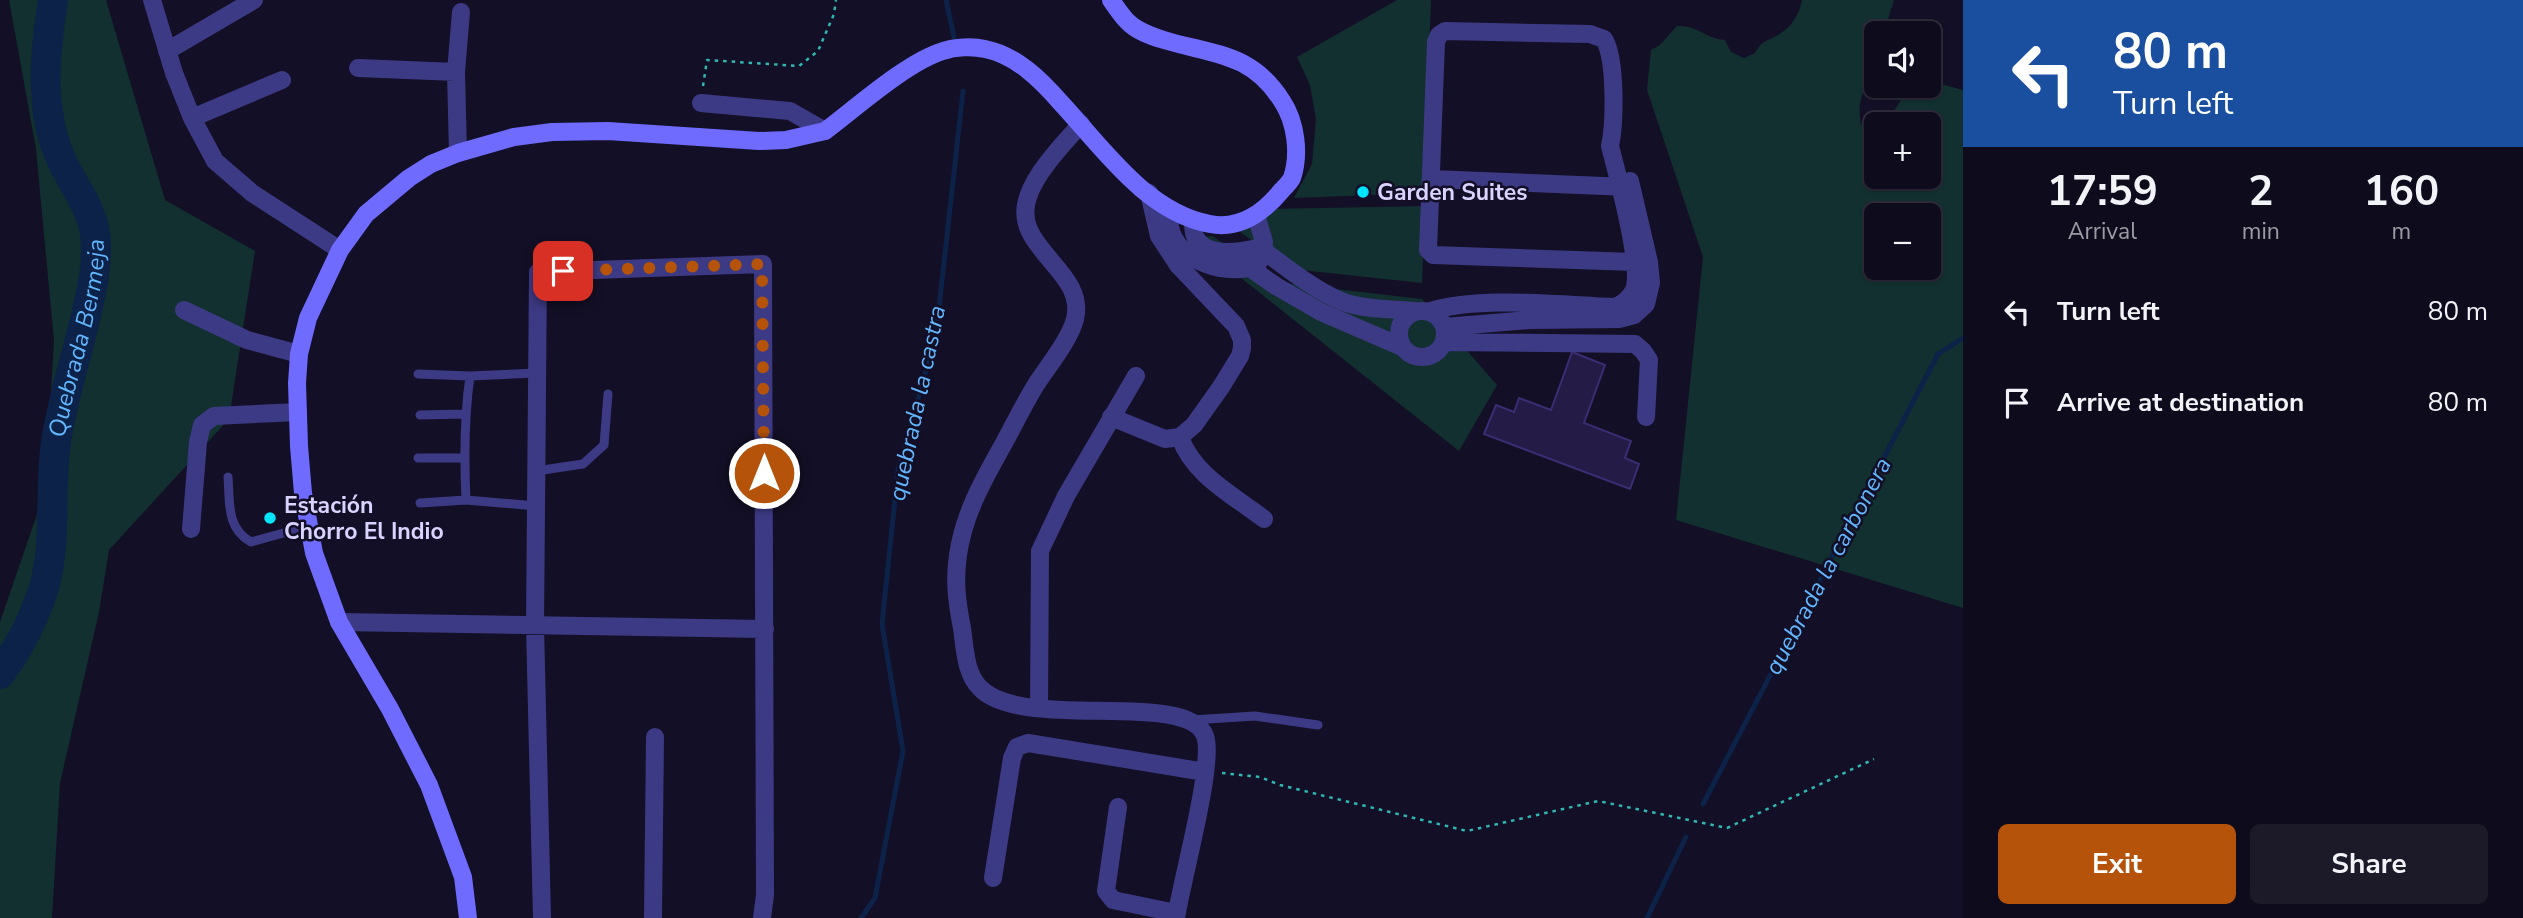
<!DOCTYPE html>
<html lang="en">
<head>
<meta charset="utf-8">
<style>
	body { margin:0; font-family:"Nunito Sans",sans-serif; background:#1c1929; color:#f1f3f6; height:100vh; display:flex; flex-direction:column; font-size:26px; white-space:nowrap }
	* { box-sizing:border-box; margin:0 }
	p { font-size:23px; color:#9b9ba3 }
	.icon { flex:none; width:38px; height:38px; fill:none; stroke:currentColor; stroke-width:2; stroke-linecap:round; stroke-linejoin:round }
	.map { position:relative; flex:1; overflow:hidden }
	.details { display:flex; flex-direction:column; background:#0e0b1c; width:560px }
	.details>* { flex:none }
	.banner { background:#1a4fa0; color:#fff; overflow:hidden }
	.controls { position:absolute; left:1864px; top:21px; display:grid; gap:14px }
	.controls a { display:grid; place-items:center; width:77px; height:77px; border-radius:10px; background:#0e0b1c; box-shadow:0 2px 5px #0004,0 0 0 2px #2e2b3b; font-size:35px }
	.pin { position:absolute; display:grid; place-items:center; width:60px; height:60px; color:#fff; margin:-30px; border-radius:14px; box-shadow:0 4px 10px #0006 }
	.me { position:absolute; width:77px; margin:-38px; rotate:0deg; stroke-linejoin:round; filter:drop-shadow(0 0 5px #0008) }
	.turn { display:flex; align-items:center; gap:24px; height:147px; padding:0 35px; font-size:32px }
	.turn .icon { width:91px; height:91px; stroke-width:2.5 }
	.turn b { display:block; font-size:49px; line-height:60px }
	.eta { display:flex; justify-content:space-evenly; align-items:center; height:119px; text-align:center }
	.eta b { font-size:42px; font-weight:700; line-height:49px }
	.action { display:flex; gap:14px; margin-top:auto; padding:14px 35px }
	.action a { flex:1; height:80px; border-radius:10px; background:#b45309; color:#fff; font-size:28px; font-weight:700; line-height:80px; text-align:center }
	.action a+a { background:#1c1929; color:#f1f3f6 }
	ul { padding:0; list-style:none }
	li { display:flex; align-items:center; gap:21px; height:91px; padding:0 35px }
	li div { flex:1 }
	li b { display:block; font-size:26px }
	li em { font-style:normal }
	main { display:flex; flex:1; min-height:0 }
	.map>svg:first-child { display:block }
</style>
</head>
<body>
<main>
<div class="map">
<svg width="1963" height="918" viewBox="0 0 1963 918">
	<rect width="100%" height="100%" fill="#130f26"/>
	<path fill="#12302f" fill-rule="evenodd" d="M9 0H106L165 200 255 251 229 419 109 550 99 612 60 783 52 918H0V622L45 491 54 341 36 149Z
		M1397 0H1431L1424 193 1294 198 1312 164 1316 119 1310 85 1297 57Z
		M1802 0H1894L1888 19V33H1876C1876 43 1878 57 1875 66 1866 90 1856 97 1861 124 1891 126 1894 109 1909 87L1928 86 1929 83 1933 82 1963 90V608L1676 520 1703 257 1647 90 1651 50 1660 45 1677 26C1698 25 1704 38 1725 40L1731 52 1744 58 1755 53C1763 38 1768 42 1781 33 1792 27 1800 12 1802 0ZM1928 124V177H1876V124ZM1928 215V268H1876V215Z
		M1425 206 1422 283 1292 269 1236 229 1270 209Z
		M1212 236 1284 283 1422 299 1497 385 1459 451 1192 239Z"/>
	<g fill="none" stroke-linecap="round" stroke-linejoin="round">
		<path stroke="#0c2248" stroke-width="5" d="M946 0 954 37
			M1703 804 1938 354 1963 338
			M861 918 875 898 903 751 882 624 898 470 936 335 963 91
			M1647 918 1686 837"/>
		<path stroke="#0c2248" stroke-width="30" id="s1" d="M0 674C16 652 31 625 40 599 60 547 47 490 57 436 63 400 74 364 83 328 90 297 99 266 95 234 91 205 71 183 60 157 39 107 45 52 53 0"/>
	</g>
	<path fill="#241b47" stroke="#3b2d73" stroke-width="2" d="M1572 352 1605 365 1584 423 1631 441 1625 458 1639 464 1630 489 1484 434 1496 405 1514 412 1519 398 1551 410Z"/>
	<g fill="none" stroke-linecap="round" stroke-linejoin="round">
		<path stroke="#2fb8b0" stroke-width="2.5" stroke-dasharray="3.5 5" stroke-linecap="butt" d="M703 86 707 60 799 66 818 51 834 14 836 0
			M1222 773 1260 777 1280 785 1467 831 1598 801 1727 828 1874 759"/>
		<path stroke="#3d3a85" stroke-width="9" d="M418 374 470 376
			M420 415 465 414
			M418 458H464
			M536 471 583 464 604 445 608 394
			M228 477C230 502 226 528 251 542L309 526
			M420 503 466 500
			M536 506 466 500C464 458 464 418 470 376L537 373
			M1192 720 1255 716 1318 725"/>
		<path stroke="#3d3a85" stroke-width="18" d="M152 0 174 73 192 118 215 161 252 193 340 250
			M167 51 254 0
			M358 68 456 72
			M701 103 790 111 825 131
			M192 118 282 80
			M1081 124C1063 144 1036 172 1028 197 1010 248 1087 270 1075 319 1070 339 1049 365 1037 383 1025 402 1015 423 1004 443 984 479 964 513 958 555 954 580 957 603 962 628 965 648 965 673 980 688 1022 732 1188 689 1205 736 1215 762 1181 883 1176 918
			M458 153 456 72 461 12
			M1431 179 1628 187
			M1170 210C1170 215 1169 221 1170 227 1176 261 1230 279 1258 264L1264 242 1256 215
			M1193 220C1193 224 1193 232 1195 236 1206 260 1244 251 1264 247
			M1263 250C1285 267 1324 297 1350 304 1371 310 1394 309 1415 311
			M1250 268 1276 286 1321 312 1402 347
			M184 310 247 340 299 354
			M1399 334a23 23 0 1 1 46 0a23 23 0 1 1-46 0Z
			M1430 311C1480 296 1560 305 1614 307 1622 305 1630 298 1634 290 1643 266 1617 174 1610 146 1615 123 1616 58 1604 39L1590 34 1445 31 1439 35 1436 42 1428 250 1433 255 1635 262H1649
			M1444 327 1530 320 1619 319 1634 315 1646 304 1651 283 1649 262 1630 181
			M1444 342 1635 344 1643 351 1649 360 1646 417
			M1111 417 1165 439 1180 437 1194 425 1221 387 1240 356 1242 348V340L1236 326 1178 265 1159 236 1149 193
			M1180 437C1193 475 1233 495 1264 519
			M191 529 198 442 202 425 214 416 298 412
			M339 622 765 629
			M1039 708 1040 551 1066 496 1136 376
			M1118 807 1106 891 1113 900 1176 913
			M993 878 1012 758 1017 747 1028 743 1205 772
			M542 918 535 626 538 272 763 264 765 895 762 918
			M653 918 655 737"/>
		<path stroke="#6f6bff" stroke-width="18" d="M468 918 463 877 429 785 390 709 339 622 314 553 303 493 299 446 297 383 299 354 308 318 340 250 366 214 409 178 431 164 458 153 514 137 552 132 608 131 759 141 786 140 825 131C857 107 907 62 943 51 955 47 972 46 985 49 1016 55 1041 80 1061 103 1103 148 1146 212 1210 224 1241 230 1264 212 1282 190 1286 186 1290 182 1292 178 1300 154 1296 122 1282 101 1251 52 1213 55 1164 40 1151 36 1136 31 1127 21 1121 15 1116 7 1111 0"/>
	</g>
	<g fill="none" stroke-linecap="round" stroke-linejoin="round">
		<path stroke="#b45309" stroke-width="12" stroke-dasharray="0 21.6" d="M563 271 762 264 764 473"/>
	</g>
	<g fill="#00e5ff" stroke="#130f26" stroke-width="2.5">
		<circle cx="1363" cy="192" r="7"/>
		<circle cx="270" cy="518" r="7"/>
	</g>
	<g text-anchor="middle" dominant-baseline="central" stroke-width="5" stroke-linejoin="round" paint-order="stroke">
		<g font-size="23" font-weight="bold" fill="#d9d4ff" stroke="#130f26" text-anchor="start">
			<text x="1377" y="192">Garden Suites</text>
			<text x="284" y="505">Estación<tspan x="284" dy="26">Chorro El Indio</tspan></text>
		</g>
		<g font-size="24" font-style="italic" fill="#62b6ff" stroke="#130f26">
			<text stroke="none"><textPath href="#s1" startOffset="350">Quebrada Bermeja</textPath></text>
			<text transform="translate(917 403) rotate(-78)">quebrada la castra</text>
			<text transform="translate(1828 566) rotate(-62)">quebrada la carbonera</text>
		</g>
	</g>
</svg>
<div class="controls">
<a><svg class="icon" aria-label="sound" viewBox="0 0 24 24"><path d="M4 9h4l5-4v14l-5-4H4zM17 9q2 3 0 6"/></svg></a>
<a>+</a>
<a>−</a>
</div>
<div class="pin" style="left:563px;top:271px;background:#d93025"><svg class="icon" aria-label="arrive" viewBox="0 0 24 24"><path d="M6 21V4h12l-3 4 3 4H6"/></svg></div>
<svg class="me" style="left:764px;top:473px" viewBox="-20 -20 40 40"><circle r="17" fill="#b45309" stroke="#fff" stroke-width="3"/><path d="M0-11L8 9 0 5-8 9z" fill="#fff"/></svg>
</div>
<section class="details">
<div class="banner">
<div class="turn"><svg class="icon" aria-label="left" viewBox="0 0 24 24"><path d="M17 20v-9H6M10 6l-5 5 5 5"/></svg><div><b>80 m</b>Turn left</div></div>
</div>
<div class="eta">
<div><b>17:59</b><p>Arrival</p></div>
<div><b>2</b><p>min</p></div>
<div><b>160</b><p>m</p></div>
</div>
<ul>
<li><svg class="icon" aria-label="left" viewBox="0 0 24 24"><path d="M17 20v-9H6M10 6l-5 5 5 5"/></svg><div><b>Turn left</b></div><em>80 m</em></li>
<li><svg class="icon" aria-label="arrive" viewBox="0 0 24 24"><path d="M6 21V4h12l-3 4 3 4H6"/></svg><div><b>Arrive at destination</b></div><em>80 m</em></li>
</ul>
<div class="action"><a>Exit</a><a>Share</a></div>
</section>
</main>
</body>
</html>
